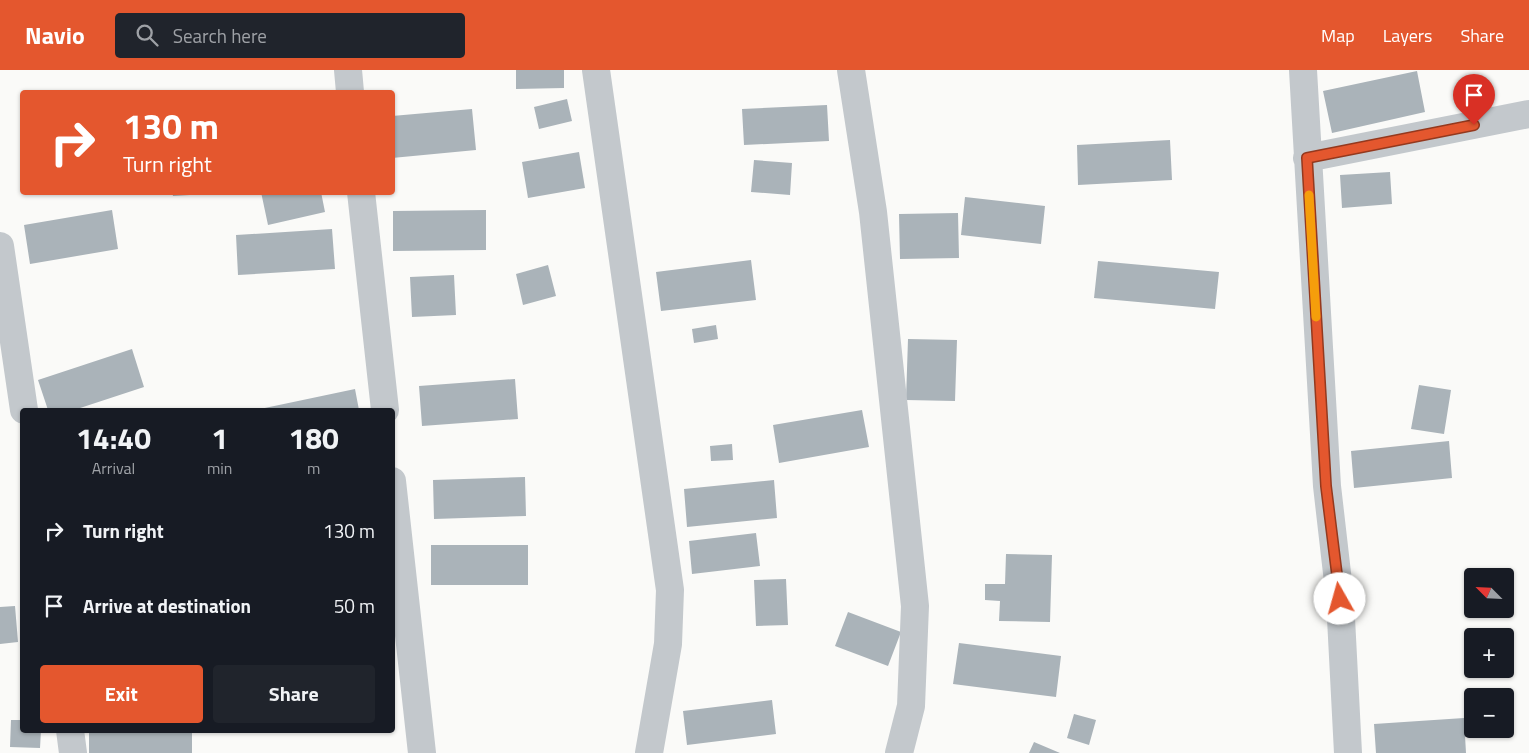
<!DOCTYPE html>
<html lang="en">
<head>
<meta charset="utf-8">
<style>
	body { margin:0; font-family:"Titillium Web",sans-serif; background:#20242c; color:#f1f3f6; height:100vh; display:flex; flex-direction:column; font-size:19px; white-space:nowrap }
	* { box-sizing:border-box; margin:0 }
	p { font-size:16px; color:#9ea1a6 }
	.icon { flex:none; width:28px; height:28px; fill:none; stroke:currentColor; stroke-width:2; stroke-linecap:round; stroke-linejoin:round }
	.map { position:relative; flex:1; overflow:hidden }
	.panel { position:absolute; left:20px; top:338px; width:375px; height:325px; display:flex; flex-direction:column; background:#171b24; border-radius:5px; box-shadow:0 1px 4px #0004 }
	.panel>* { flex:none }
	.guide { position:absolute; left:20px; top:20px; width:375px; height:105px; border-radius:5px; box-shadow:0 1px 4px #0004; background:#e4572e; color:#fff; overflow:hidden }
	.needle { width:32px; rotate:294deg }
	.fabs { position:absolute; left:1464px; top:498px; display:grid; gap:10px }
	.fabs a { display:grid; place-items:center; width:50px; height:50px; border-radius:5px; background:#171b24; box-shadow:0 1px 4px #0004; font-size:25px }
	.pin { position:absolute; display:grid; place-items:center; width:42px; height:42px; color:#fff; margin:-51px -21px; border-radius:50% 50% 50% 0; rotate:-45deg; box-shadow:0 0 5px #0007 }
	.pin .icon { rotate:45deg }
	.me { position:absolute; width:55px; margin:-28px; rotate:353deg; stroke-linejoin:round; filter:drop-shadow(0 0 4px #0008) }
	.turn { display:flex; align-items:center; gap:18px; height:105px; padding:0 20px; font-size:22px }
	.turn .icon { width:65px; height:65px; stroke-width:2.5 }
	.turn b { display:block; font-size:35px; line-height:42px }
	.eta { display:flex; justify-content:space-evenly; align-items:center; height:85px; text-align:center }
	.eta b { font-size:30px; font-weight:700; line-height:35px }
	.action { display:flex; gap:10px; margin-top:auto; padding:10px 20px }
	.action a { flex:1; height:58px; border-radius:5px; background:#e4572e; color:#fff; font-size:20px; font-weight:700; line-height:58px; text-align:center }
	.action a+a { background:#20242c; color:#f1f3f6 }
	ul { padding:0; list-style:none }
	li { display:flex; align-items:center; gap:15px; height:75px; padding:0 20px }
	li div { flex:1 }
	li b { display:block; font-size:19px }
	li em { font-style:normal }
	header { display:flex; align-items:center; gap:30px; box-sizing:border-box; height:70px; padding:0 25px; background:#e4572e; color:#fff }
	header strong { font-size:24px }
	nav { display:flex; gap:28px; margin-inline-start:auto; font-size:18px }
	.search { width:350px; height:45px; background:#20242c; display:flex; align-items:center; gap:12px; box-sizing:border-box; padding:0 18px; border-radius:5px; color:#9ea1a6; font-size:19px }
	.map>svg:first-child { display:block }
</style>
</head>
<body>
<header>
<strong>Navio</strong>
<div class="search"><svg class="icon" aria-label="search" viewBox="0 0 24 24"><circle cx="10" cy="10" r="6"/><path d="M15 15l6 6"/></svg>Search here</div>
<nav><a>Map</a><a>Layers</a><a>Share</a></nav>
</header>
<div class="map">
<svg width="1529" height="683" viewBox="0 0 1529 683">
	<rect width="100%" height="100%" fill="#fafaf8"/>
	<path fill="#aab3b9" d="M516 0H564V18L516 19Z
		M1417 1 1425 42 1332 63 1323 21Z
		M567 29 572 51 539 59 534 37Z
		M827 35 829 71 744 75 742 39Z
		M472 39 476 80 392 88V46Z
		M1170 70 1172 110 1078 115 1077 75Z
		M579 82 585 118 528 128 522 92Z
		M754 90 792 93 790 125 751 122Z
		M1390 102 1392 134 1342 138 1340 105Z
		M172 122H206V124L173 126Z
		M261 122H321L325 142 268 155Z
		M965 127 1045 136 1041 174 961 165Z
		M112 140 118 179 30 194 24 155Z
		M486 140V180L393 181V141Z
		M958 143 959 188 900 189 899 144Z
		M332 159 335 199 238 205 236 165Z
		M751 190 756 230 661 241 656 202Z
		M1098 191 1219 202 1215 239 1094 228Z
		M548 195 556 226 523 235 516 204Z
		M454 205 456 245 412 247 410 207Z
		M716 255 718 269 694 273 692 259Z
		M908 269 957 270 955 331 906 330Z
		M132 279 144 317 74 340H48L38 310Z
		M515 309 518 349 422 356 419 316Z
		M1419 315 1451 320 1444 364 1411 359Z
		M355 319 359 340H261L260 339Z
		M862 340 869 377 779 393 773 355Z
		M1449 371 1452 408 1354 418 1351 381Z
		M732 374 733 390 711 391 710 376Z
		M525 407 526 446 434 449 433 410Z
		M774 410 777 448 687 457 684 419Z
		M756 463 760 496 692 504 689 471Z
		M431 475H528V515H431Z
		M1006 484 1052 485 1050 552 999 551 1000 531 985 530V514H1005Z
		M786 509 788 555 756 556 754 510Z
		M15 536 18 572 0 574V537Z
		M848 542 901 562 888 596 835 576Z
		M959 573 1061 586 1056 627 953 614Z
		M772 630 776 664 687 675 683 641Z
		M1074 644 1096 650 1089 675 1067 668Z
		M1464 648 1466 683H1376L1374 654Z
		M11 650H22V660H41L40 678 10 677Z
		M89 660H192V683H89Z
		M1034 672 1060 683H1029Z"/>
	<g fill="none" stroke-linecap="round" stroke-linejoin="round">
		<path stroke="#c3c8cc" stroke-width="28" d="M348 0 350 22
			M596 0 670 520 668 574 649 683
			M851 0 873 142 915 536 911 636 899 683
			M1303 0 1327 416 1340 529 1348 683
			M1307 88 1529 44
			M361 122 385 340
			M0 176 24 340
			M392 411 422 683
			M70 660 73 683"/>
	</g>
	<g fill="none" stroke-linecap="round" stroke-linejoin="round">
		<defs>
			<path id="route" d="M1340 529 1326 416 1307 88 1474 55"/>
		</defs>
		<use href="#route" stroke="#94391e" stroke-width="12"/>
		<use href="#route" stroke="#e4572e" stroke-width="9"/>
		<path stroke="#f59e0b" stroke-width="9" d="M1309 125 1316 247"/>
	</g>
</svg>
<div class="fabs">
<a><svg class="needle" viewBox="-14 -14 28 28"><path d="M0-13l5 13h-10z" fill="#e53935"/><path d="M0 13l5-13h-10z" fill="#9ea1a6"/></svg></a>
<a>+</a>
<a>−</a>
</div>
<div class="pin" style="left:1474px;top:55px;background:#d93025"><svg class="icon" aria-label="arrive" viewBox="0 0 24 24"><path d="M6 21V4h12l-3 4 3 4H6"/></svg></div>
<svg class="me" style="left:1340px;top:529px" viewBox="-20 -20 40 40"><circle r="19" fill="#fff"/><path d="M0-13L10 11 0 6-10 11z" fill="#e4572e"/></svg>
<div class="guide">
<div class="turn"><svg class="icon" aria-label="right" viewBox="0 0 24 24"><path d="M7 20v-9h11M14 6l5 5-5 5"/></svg><div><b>130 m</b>Turn right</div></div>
</div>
<section class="panel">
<div class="eta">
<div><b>14:40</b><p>Arrival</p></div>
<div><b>1</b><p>min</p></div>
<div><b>180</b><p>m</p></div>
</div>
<ul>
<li><svg class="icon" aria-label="right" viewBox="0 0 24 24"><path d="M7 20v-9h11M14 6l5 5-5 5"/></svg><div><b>Turn right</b></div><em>130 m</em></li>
<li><svg class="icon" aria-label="arrive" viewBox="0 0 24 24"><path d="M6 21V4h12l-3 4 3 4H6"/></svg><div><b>Arrive at destination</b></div><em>50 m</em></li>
</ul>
<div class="action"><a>Exit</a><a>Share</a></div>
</section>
</div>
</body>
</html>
